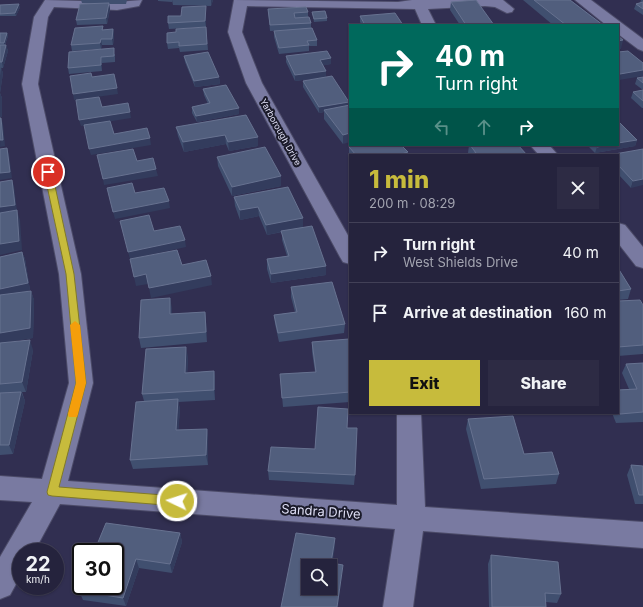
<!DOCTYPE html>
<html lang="en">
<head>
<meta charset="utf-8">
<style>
	body { margin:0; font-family:Inter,sans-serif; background:#2d2b44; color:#f1f3f6; height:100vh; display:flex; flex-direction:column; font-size:15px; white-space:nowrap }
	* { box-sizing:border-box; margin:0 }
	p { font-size:13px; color:#a3a4b0 }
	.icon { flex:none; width:22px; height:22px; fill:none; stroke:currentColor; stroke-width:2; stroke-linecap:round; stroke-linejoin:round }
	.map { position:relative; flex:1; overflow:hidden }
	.side { position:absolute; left:349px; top:154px; width:270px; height:260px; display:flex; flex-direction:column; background:#25233d; border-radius:0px; box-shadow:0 1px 3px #0004,0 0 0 1px #424057 }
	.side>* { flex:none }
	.banner { position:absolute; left:349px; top:24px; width:270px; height:122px; border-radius:0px; box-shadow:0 1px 3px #0004,0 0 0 1px #424057; background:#00695c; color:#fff; overflow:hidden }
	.tools { position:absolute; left:301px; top:559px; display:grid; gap:8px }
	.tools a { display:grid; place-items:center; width:36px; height:36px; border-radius:0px; background:#25233d; box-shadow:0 1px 3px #0004,0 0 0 1px #424057; font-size:20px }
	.speed { position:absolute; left:12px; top:543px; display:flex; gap:8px; font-size:20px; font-weight:700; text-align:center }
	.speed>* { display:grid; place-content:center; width:52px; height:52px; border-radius:50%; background:#25233d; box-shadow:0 1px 3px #0004,0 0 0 1px #424057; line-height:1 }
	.speed small { font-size:10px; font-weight:400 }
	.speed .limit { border:2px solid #111; border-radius:6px; background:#fff; color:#111 }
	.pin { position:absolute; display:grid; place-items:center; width:34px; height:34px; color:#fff; margin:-17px; border:2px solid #fff; border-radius:50%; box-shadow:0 1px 4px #0007 }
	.me { position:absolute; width:44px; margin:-22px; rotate:274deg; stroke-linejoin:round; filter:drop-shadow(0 0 3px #0008) }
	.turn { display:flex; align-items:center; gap:14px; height:84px; padding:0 20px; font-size:18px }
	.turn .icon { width:52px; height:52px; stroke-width:2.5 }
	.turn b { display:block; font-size:28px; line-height:34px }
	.lanes { display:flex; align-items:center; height:38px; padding:0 20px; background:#0003; justify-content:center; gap:20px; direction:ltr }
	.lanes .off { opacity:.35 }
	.round { display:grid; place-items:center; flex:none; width:42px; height:42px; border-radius:0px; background:#2d2b44 }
	.overview { display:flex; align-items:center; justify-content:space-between; height:68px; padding:0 20px }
	h1 { font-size:24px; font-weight:800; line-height:30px; color:#c7bb3c }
	.cta { display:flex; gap:8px; margin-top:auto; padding:8px 20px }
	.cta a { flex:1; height:46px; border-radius:0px; background:#c7bb3c; color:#111; font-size:16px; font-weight:800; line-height:46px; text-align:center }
	.cta a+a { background:#2d2b44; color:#f1f3f6 }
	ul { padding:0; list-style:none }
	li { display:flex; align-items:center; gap:12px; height:60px; padding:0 20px; border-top:1px solid #424057 }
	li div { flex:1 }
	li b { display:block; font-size:15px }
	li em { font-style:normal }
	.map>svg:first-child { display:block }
</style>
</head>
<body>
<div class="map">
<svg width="643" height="607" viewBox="0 0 643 607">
	<rect width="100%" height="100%" fill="#312f51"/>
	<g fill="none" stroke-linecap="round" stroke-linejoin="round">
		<defs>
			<path id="minor" d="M45 0 117 2 142 0 139 6 117 10 54 7 48 17 38 84 81 274 93 383 68 481 397 505V413H421L425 507 643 522V548L423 531 413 607H383L395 529 60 504 34 552H21V575L10 595 0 599V557L32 502 0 500V476L42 479 69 383 59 274 22 84 34 17Z
				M234 0 398 2 412 0H503L514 9 512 12 507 13 495 7 485 6 428 9 436 25H422L415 9 247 6 242 32 262 83 350 239V264L343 262 340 257 246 83 228 32Z
				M575 0H591L643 39V51L638 49 618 34V25H606Z
				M530 145H549L558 155H539Z
				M618 223 625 225 643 247V268L636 266 618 243Z"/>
		</defs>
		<use href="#minor" stroke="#4c4b68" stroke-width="2"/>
		<use href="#minor" fill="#797aa1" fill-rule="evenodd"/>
	</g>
	<path fill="#404f6f" d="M81 0H127L126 4H109L110 9 107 24 77 25 76 20 94 4 82 3Z
		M158 0H213L211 6 173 5 172 0V2L158 1Z
		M523 0H570L603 25H553Z
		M641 0H643V15L634 9 636 4 640 3Z
		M451 2 494 25H460L450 10Z
		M0 5 20 7 16 16H0Z
		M206 6V27L169 29 168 23 181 16Z
		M268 9 308 12V17L311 23V28L317 40V46H309V51L279 54 274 37V31L294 30 270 31Z
		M312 12 327 18V21L314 22Z
		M360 16 403 25H362L360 22Z
		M103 26V30L113 29 114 35 113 45H102L101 49 72 51 71 45Z
		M206 27 208 50 180 52 179 48 168 49 167 43 176 32Z
		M0 33H7L8 36 5 45H6L8 51 3 68H1L3 73 0 93 2 98V117H0Z
		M69 52 115 54V62L102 63V71L69 74 68 68Z
		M618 52 643 63 619 80H618Z
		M184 56 219 77 220 84 195 87 185 62Z
		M286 56 331 64 323 65 326 71V77L295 81 286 62Z
		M643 77V108H642L631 98 633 92 643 90 635 84 637 78Z
		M303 81 349 102 343 144 324 119V112L319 113 303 87Z
		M203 89 239 114 197 122 192 113V107L208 104 204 95Z
		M246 115 258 146 229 151 226 144 184 152 178 136 176 127Z
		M637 140 635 146 595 153 587 145H618Z
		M469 145H518L469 154 468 153Z
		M349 147 408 152V155H350V157L349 156Z
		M643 149 631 188 618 174V155Z
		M217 157 281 186 232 196 218 166Z
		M234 197 303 218V227L326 266V275L271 283 267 269V259L287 256 282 240V232L267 235 259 216 240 220 235 206Z
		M22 252 25 259 30 290 16 293 31 291 34 300 33 338 5 342 33 350 26 392H22L25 401 13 454 0 455V257Z
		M618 268 631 289 628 299 618 300Z
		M291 287 345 324 344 333 279 342 275 324 274 315 295 312 291 297Z
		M618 301 643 305V354L618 356Z
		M172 308V314L205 312 206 321 207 342 141 348 139 338Z
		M312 342 350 344V402L283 407 280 374 315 372 312 352Z
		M188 357 187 373 214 371 215 381V400L178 402 180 409 178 430 207 429 208 438V465L133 469 130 460 144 401 142 394Z
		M643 363V422L616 423 612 413H618V390L629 389 622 373 626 364Z
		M468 419 524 454 559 474 556 484 481 489 466 429Z
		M347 428 355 475 354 485 269 480 268 471 315 449Z
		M631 465 643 466V504H635L627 475Z
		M180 533 182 542 172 573 139 568 126 606 83 600 79 591 115 552Z
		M491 555 561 594 557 603 546 602V607H489L488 564Z"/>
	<path fill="#333c5d" d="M211 0H213L211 6Z
		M109 3 110 9 107 24 106 18Z
		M19 4 20 7 16 16 15 13Z
		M206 6V27L205 21Z
		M113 29 114 35 113 45 112 39Z
		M7 33 8 36 4 46V43Z
		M101 39 102 45 101 49 100 43Z
		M623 40 621 49H618V41Z
		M6 45 8 51 3 68 2 62Z
		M101 57 102 63V71L101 65Z
		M331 58V64L320 66V60Z
		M1 67 3 73 0 93 2 98V117H0V76Z
		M643 70V76L619 80 620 74Z
		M326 71V77L295 81V75Z
		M219 77 220 84 195 87 194 81Z
		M117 88 118 94 74 100 73 94Z
		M349 102V108L324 110V112L319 113V107Z
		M239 108V114L197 122 196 116Z
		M130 112 131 118 81 126 79 120Z
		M1 118 3 124 5 146 0 147Z
		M350 133V142L343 144V135Z
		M225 135 226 144 184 152 183 142Z
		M258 137V146L229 151 228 142Z
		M150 138 151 145 91 155 89 149Z
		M637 140 635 146 595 153 597 147 608 145H618V143Z
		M7 148 9 154 12 178 0 180V173Z
		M408 152V155H398Z
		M156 169 158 176 104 185 103 179Z
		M281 176V186L232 196V187Z
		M643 179V185L631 188 633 181Z
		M12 180 14 186 17 211 20 220 22 250 0 255V207Z
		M169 201 170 208 115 219 113 212Z
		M258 207 259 216 240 220V210Z
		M303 218V227L267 235 266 225Z
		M185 240 186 247 130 259 128 252Z
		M22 252 25 259 30 290 0 297V289Z
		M326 266V275L271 283V274Z
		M146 274 148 284 136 286 134 277Z
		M211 276 212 285 151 298 149 288Z
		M31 291 34 300 33 338 0 343V333Z
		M170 298 172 308V324L170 314Z
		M205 312 206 321 207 342 206 332Z
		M30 340 33 350 26 392 22 382Z
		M186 347 188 357 187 382 185 373Z
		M214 371 215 381V400L214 390Z
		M21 392 25 401 13 454 9 445Z
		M178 399 180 409 178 440 176 430Z
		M207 429 208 438V465L206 455Z
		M180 533 182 542 172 573 170 564Z
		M335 538V547L331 572V563Z
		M136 559 139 568 126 606 123 598Z
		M343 565 342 574 338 607H337Z"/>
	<path fill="#515e7d" stroke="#677290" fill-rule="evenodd" d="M476 0 494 25H466L451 2Z
		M534 0H570L603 25H566Z
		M643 2V9L636 4Z
		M109 3 106 18 76 20 80 4Z
		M19 4 15 13 0 14V5Z
		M206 6 205 21 168 23V16H181L182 7Z
		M306 7 308 12 294 13 295 18 309 17 311 23 270 25 268 9Z
		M325 11 327 18 314 19 312 12Z
		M395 13 403 25H365L360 16Z
		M103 26 102 30 113 29 112 39H101L100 43 71 45 75 28Z
		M206 27 207 44 179 46V42L167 43V33L176 32V29Z
		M312 28 317 40 307 41 309 45 279 48 274 31Z
		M0 33H7L4 43H0Z
		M618 36 623 40 618 41Z
		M0 45H6L2 62H0Z
		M114 48V56L101 57V65L68 68 69 52Z
		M327 51 331 58 320 60 326 71 295 75 286 56Z
		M628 51 643 63V70L620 74 618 72V52Z
		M208 52 219 77 194 81 184 56Z
		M91 73 92 77 114 74 117 88 73 94 70 76Z
		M332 76 349 102 319 107 303 81Z
		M643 77V83L637 78Z
		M226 85 239 108 196 116 192 107 210 103 203 89Z
		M643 90V101L633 92Z
		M99 97 102 107 128 103 130 112 79 120 76 100Z
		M350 105V133L343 135 324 110Z
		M246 115 258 137 228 142 225 135 183 142 176 127Z
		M0 118H1L3 140H0Z
		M110 121 114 134 147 128 150 138 89 149 84 125Z
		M618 121 637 140 618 143Z
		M356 145H401L408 152 398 155H356L349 147Z
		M470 145H518L527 155H463L476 153Z
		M595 145H608L597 147Z
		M265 147 281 176 232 187 217 157Z
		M7 148 10 172 0 173V149Z
		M133 149 137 161 153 158 156 169 103 179 97 155Z
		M643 149V179L633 181 618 165V155H609Z
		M12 180 15 205 0 207V182Z
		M132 183 135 193 164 188 169 201 113 212 107 188Z
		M288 187 303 218 266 225 258 207 240 210 234 197Z
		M17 210 19 241 0 244V213Z
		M149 215 154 231 180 226 185 240 128 252 120 221Z
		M312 226 326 266 271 274 267 259 289 256 281 231Z
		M177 250 182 265 206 260 211 276 149 288 146 274 134 277 130 259Z
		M22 252 28 283 0 289V257Z
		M618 268 631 289 618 291Z
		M332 282 345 324 278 333 274 315 297 312 291 287Z
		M31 291 30 328 0 333V295Z
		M170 298V314L205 312 206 332 139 338 141 300Z
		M640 300 643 305V345L618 347V301Z
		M349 339 350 344V392L282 398 280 374 316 372 312 342Z
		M30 340 22 382 0 384V343Z
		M186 347 185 373 214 371V390L142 394 146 349Z
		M643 363V412L620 414 618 409V390L637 389 626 364Z
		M21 392 9 445H0V393Z
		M178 399 176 430 207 429 206 455 130 460 136 402Z
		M318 407 348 409 347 428H357L355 475 268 471 271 447 315 449Z
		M513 416 524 454 552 452 559 474 484 479 468 419Z
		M631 465 643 466V495H639Z
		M106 523 180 533 170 564 136 559 123 598 79 591 81 586H115V552H94Z
		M296 533 335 538 331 563 343 565 337 607H281ZM308 566H330V588H308Z
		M491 555 558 562 561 594 545 593 546 607H492Z"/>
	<path fill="#c7bb3c" stroke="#817a27" d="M48 169 52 172 74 274 86 383 59 487 177 496 181 497 183 501 181 504 177 506 52 496 48 495 47 492 76 383 66 274 44 172Z"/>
	<path fill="#f59e0b" d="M75 321 80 325 86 383 78 414 77 417H69L68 414 76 383 70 325Z"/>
	<g text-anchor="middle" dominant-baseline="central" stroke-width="4" stroke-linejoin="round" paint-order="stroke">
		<g font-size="9" fill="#dfdff5" stroke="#1a1a29">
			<text transform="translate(281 132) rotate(61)">Yarborough Drive</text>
		</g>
		<g font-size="13" fill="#dfdff5" stroke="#1a1a29">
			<text transform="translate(321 511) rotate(4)">Sandra Drive</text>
		</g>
	</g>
</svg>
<div class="tools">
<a><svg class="icon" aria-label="search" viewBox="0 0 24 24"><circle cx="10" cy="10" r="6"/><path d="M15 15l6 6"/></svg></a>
</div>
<div class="speed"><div>22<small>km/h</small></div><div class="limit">30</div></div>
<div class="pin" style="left:48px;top:172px;background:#d93025"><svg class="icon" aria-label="arrive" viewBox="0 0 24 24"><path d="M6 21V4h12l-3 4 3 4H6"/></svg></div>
<svg class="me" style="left:177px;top:501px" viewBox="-20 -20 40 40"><circle r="17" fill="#c7bb3c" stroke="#fff" stroke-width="3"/><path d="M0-11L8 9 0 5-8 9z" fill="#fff"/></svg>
<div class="banner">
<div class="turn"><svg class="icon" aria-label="right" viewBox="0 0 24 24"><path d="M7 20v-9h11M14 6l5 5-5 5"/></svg><div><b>40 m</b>Turn right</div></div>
<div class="lanes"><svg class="icon off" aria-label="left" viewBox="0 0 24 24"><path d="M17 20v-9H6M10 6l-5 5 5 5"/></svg><svg class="icon off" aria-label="ahead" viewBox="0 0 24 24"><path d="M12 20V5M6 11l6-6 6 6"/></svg><svg class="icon" aria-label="right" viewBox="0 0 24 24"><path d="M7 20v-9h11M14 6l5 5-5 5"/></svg></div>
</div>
<section class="side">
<div class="overview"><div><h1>1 min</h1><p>200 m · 08:29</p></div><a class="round"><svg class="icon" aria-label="close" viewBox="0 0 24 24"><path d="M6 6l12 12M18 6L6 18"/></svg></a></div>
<ul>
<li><svg class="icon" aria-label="right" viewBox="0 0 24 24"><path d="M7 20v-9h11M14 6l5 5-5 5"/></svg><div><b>Turn right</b><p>West Shields Drive</p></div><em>40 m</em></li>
<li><svg class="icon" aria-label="arrive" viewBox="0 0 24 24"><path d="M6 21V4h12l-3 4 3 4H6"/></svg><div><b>Arrive at destination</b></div><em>160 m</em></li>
</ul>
<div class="cta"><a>Exit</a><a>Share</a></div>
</section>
</div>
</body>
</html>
